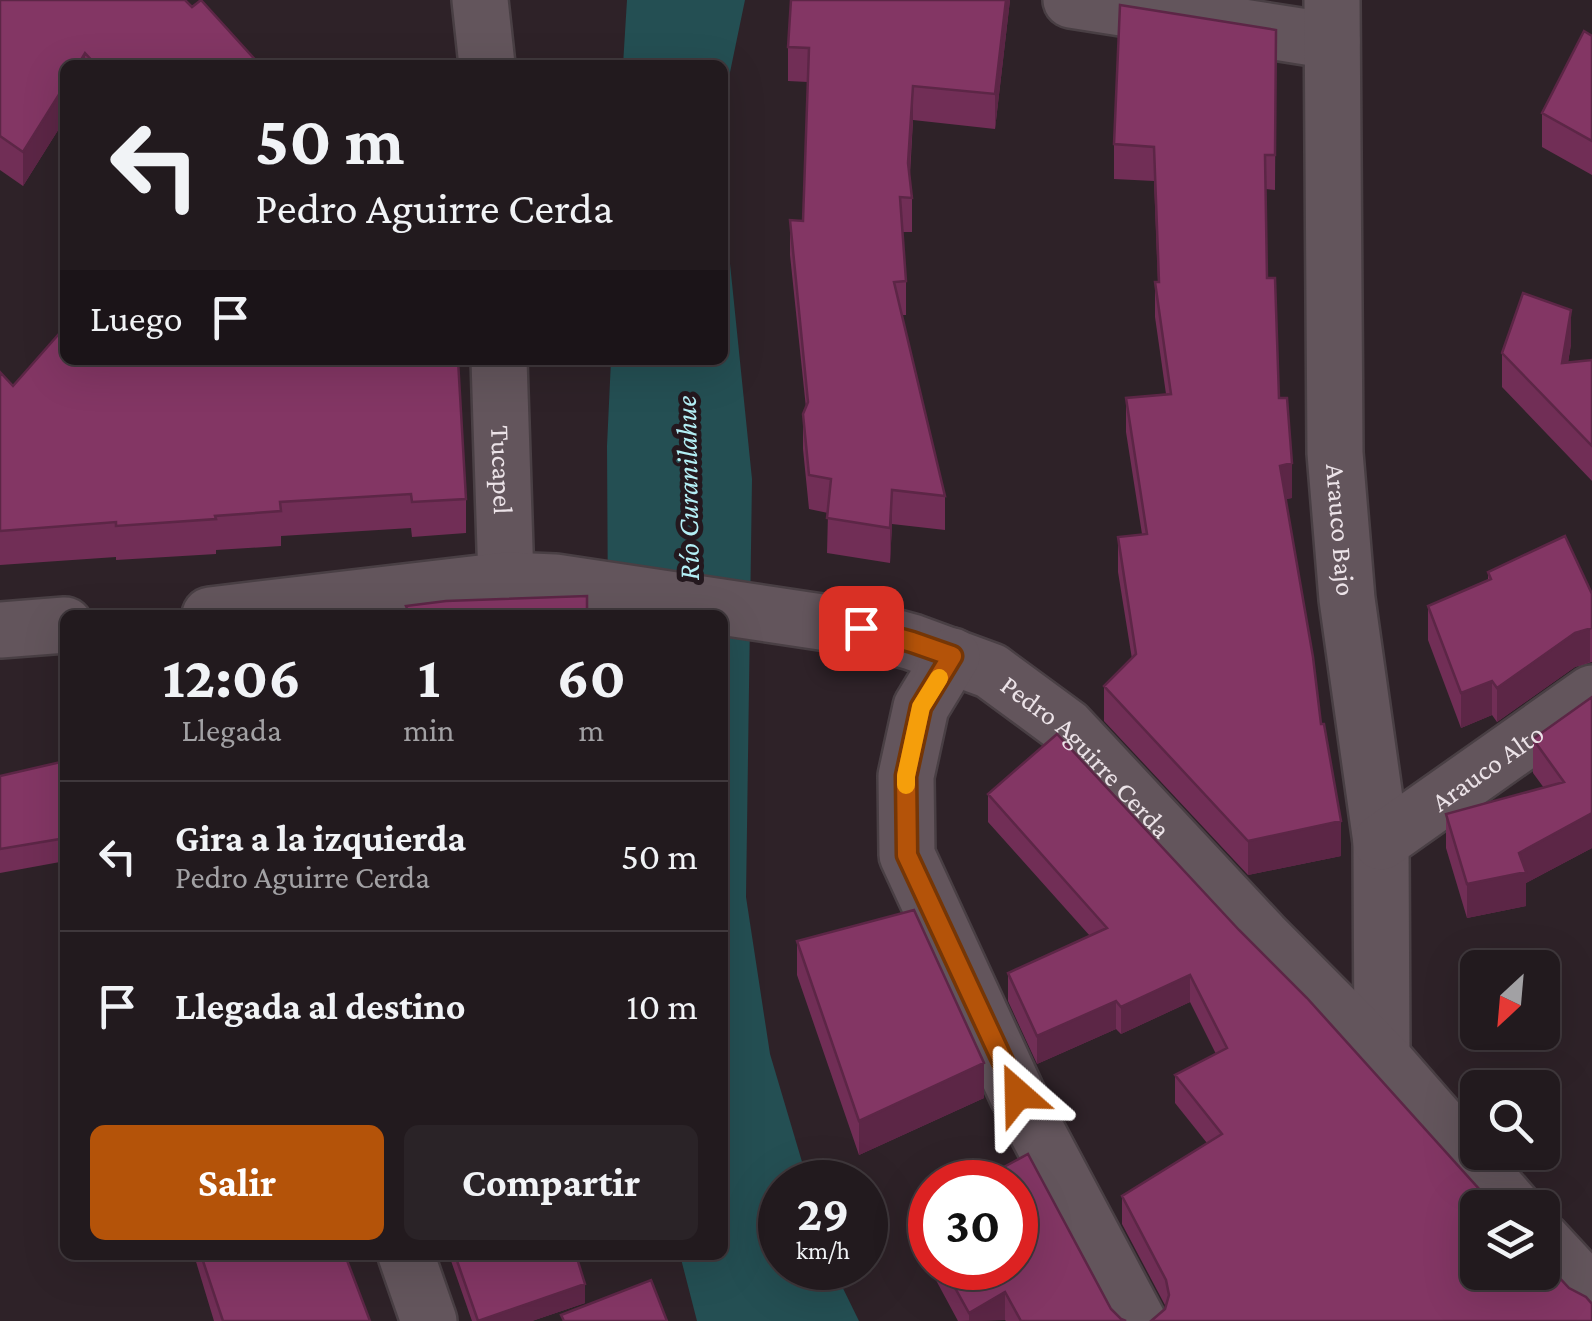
<!DOCTYPE html>
<html lang="es">
<head>
<meta charset="utf-8">
<style>
	body { margin:0; font-family:"Crimson Pro",serif; background:#2a2327; color:#f1f3f6; height:100vh; display:flex; flex-direction:column; font-size:38px; white-space:nowrap }
	* { box-sizing:border-box; margin:0 }
	p { font-size:32px; color:#a2a1a4 }
	.icon { flex:none; width:55px; height:55px; fill:none; stroke:currentColor; stroke-width:2; stroke-linecap:round; stroke-linejoin:round }
	.map { position:relative; flex:1; overflow:hidden }
	.drawer { position:absolute; left:60px; top:610px; width:668px; height:650px; display:flex; flex-direction:column; background:#221a1e; border-radius:15px; box-shadow:0 10px 40px #0002,0 0 0 2px #3f383c }
	.drawer>* { flex:none }
	.banner { position:absolute; left:60px; top:60px; width:668px; height:305px; border-radius:15px; box-shadow:0 10px 40px #0002,0 0 0 2px #3f383c; background:#221a1e; color:#f1f3f6; overflow:hidden }
	.needle { width:65px; rotate:206deg }
	.tools { position:absolute; left:1460px; top:950px; display:grid; gap:20px }
	.tools a { display:grid; place-items:center; width:100px; height:100px; border-radius:15px; background:#221a1e; box-shadow:0 10px 40px #0002,0 0 0 2px #3f383c; font-size:50px }
	.speed { position:absolute; left:758px; top:1160px; display:flex; gap:20px; font-size:50px; font-weight:700; text-align:center }
	.speed>* { display:grid; place-content:center; width:130px; height:130px; border-radius:50%; background:#221a1e; box-shadow:0 10px 40px #0002,0 0 0 2px #3f383c; line-height:1 }
	.speed small { font-size:25px; font-weight:400 }
	.speed .limit { border:15px solid #d22; background:#fff; color:#111 }
	.pin { position:absolute; display:grid; place-items:center; width:85px; height:85px; color:#fff; margin:-42px; border-radius:20px; box-shadow:0 5px 15px #0006 }
	.me { position:absolute; width:110px; margin:-55px; rotate:335deg; stroke-linejoin:round; filter:drop-shadow(0 0 8px #0008) }
	.turn { display:flex; align-items:center; gap:35px; height:210px; padding:0 30px; font-size:45px }
	.turn .icon { width:130px; height:130px; stroke-width:2.5 }
	.turn b { display:block; font-size:70px; line-height:85px }
	.then { display:flex; align-items:center; height:95px; padding:0 30px; background:#0003; gap:20px; font-size:38px }
	.eta { display:flex; justify-content:space-evenly; align-items:center; height:170px; text-align:center }
	.eta b { font-size:60px; font-weight:700; line-height:70px }
	.primary-button { display:flex; gap:20px; margin-top:auto; padding:20px 30px }
	.primary-button a { flex:1; height:115px; border-radius:15px; background:#b45309; color:#fff; font-size:40px; font-weight:700; line-height:115px; text-align:center }
	.primary-button a+a { background:#2a2327; color:#f1f3f6 }
	ul { padding:0; list-style:none }
	li { display:flex; align-items:center; gap:30px; height:150px; padding:0 30px; border-top:2px solid #3f383c }
	li div { flex:1 }
	li b { display:block; font-size:38px }
	li em { font-style:normal }
	.map>svg:first-child { display:block }
</style>
</head>
<body>
<div class="map">
<svg width="1592" height="1321" viewBox="0 0 1592 1321">
	<rect width="100%" height="100%" fill="#2e2228"/>
	<path fill="#244f53" d="M627 0H745L723 106 722 65H623Z
		M723 195 752 479 746 897 770 1054 808 1182H780V1268H833L859 1321H697L680 1255H722V615H608L607 446 611 360H722Z"/>
	<g fill="none" stroke-linecap="round" stroke-linejoin="round">
		<defs>
			<g id="minor">
				<path d="M480 0 487 65"/>
				<path d="M1071 0 1332 41"/>
				<path id="s1" d="M1332 0 1335 453 1347 599 1381 842 1382 1057"/>
				<path id="s2" d="M499 360 506 580"/>
				<path id="s3" d="M210 615 506 580 555 582 861 628 912 642 991 671 1067 727 1262 936 1382 1057 1514 1208"/>
				<path d="M0 630 65 625"/>
				<path d="M952 656 921 707 906 776 907 855 1017 1094 1138 1321"/>
				<path id="s4" d="M1381 842 1592 693"/>
				<path d="M1542 1240 1592 1294"/>
				<path d="M406 1255 429 1321"/>
			</g>
		</defs>
		<use href="#minor" stroke="#493f44" stroke-width="60"/>
		<use href="#minor" stroke="#63555c" stroke-width="55"/>
	</g>
	<path fill="#712e56" d="M0 0 260 65H65V119L23 186 0 170Z
		M1010 0 995 129 913 120 910 175 912 198V232H902L906 281V315H902L945 496V530L892 524 890 563 827 553 828 513 809 509 803 449V414L806 408 790 255V220L803 221 808 82 788 81V47Z
		M1276 30 1275 190 1266 189 1267 278 1279 398 1292 498 1286 499 1341 856 1248 875 1104 721V686L1132 659 1118 572V537L1142 534 1126 432V398L1166 394 1155 317V282H1158L1154 181 1114 179V144Z
		M1592 36V175L1542 147V113Z
		M1571 344 1568 363 1592 360V481L1502 387V353Z
		M0 372 13 386 466 499V533L412 537 411 528 281 536V546L216 550V554L116 560V557L0 565Z
		M1488 572 1592 594V662L1575 667 1497 722 1492 715 1461 728 1428 640V606L1488 581Z
		M1592 697V848L1526 883V906L1467 918 1446 848V814L1544 788 1533 773V739Z
		M65 761V886L60 862 0 873V776Z
		M988 794 1490 1201 1154 1320 1166 1307 1122 1224V1196L1207 1143 1175 1103V1075L1216 1054 1190 1002 1121 1034 1116 1029 1037 1064 1008 1001V973L1090 936 988 822Z
		M797 941 984 1098 859 1155 797 975Z
		M930 1207V1268H1015L1111 1309 1121 1319 1126 1321H1006L1005 1320 958 1321 916 1243V1215Z
		M194 1255H345L370 1321H214Z
		M449 1255H576L585 1303 532 1321H472Z"/>
	<path fill="#5c2646" d="M1006 0H1010L995 129V94Z
		M85 53V65H78Z
		M65 85V119L23 186V152Z
		M913 86V120L908 197V163Z
		M1571 310V344L1562 397V363Z
		M1292 463V498L1280 500V466Z
		M892 490V524L890 563V528Z
		M1590 628V662L1575 667 1497 722V688L1575 633Z
		M1492 681V715L1461 728V693Z
		M1592 813V848L1526 883V906L1467 918V884L1519 853Z
		M1341 821V856L1248 875V841Z
		M1190 975V1002L1121 1034V1007Z
		M1116 1001V1029L1037 1064V1036Z
		M984 1063V1098L859 1155V1121Z
		M585 1284V1303L532 1321H480Z
		M1005 1292V1320L969 1321V1313Z"/>
	<path fill="#833664" stroke="#5c2646" stroke-width="2.5" d="M0 0H185L192 7 201 0 260 65H96L85 53 78 65H65V85L23 152 0 136Z
		M791 0H1006L995 94 913 86 908 163 912 198 900 197 906 281 894 282 945 496 892 490 890 528 827 518 831 479 809 475 803 414 808 402 790 220 803 221 809 48 788 47Z
		M1120 5 1276 30 1275 155H1265L1267 278H1275L1279 398H1287L1292 463 1280 466 1313 657 1321 724H1324L1341 821 1248 841 1104 686 1136 654 1118 537 1147 534 1126 398 1171 394 1155 282H1159L1154 147 1114 144Z
		M1584 31 1592 36V141L1542 113Z
		M1523 293 1571 310 1562 363 1592 360V446L1502 353Z
		M65 327V360H458L466 499 412 502 411 494 280 502 281 511 215 516 216 519 116 526V522L0 531V372L13 386Z
		M1565 536 1592 594V628L1575 633 1497 688 1492 681 1461 693 1428 606 1491 579 1488 572Z
		M587 596V615H410L406 606 446 601Z
		M391 611V615H365Z
		M1592 697V813L1519 853 1526 872 1467 884 1446 814 1564 782 1533 739Z
		M1057 734 1239 930 1307 998 1490 1201 1500 1208H1478V1272H1542V1259L1569 1288 1586 1297 1592 1304V1321H1151L1165 1309 1169 1295 1166 1280 1122 1196 1222 1134 1175 1075 1227 1048 1190 975 1121 1007 1116 1001 1037 1036 1008 973 1107 928 988 794Z
		M65 761V862L60 839 0 849V776Z
		M914 910 984 1063 859 1121 797 941Z
		M1028 1154 1111 1309 1121 1319 1126 1321H1021L1005 1292 969 1313 944 1268H1015V1182H976Z
		M930 1207V1242L916 1215Z
		M201 1255H345L370 1321H223Z
		M455 1255H576L585 1284 478 1321Z
		M651 1280 667 1321H564L561 1315Z"/>
	<g fill="none" stroke-linecap="round" stroke-linejoin="round">
		<defs>
			<path id="route" d="M861 628 912 642 952 656 921 707 906 776 907 855 1018 1094"/>
		</defs>
		<use href="#route" stroke="#753606" stroke-width="25"/>
		<use href="#route" stroke="#b45309" stroke-width="18"/>
		<path stroke="#f59e0b" stroke-width="18" d="M906 785V776L921 707 939 678"/>
	</g>
	<g text-anchor="middle" dominant-baseline="central" stroke-width="10" stroke-linejoin="round" paint-order="stroke">
		<g font-size="28" fill="#ebe2e7" stroke="#24181e">
			<text stroke="none"><textPath href="#s2" startOffset="110">Tucapel</textPath></text>
			<text stroke="none"><textPath href="#s1" startOffset="530">Arauco Bajo</textPath></text>
			<text stroke="none"><textPath href="#s3" startOffset="922">Pedro Aguirre Cerda</textPath></text>
			<text stroke="none"><textPath href="#s4" startOffset="130">Arauco Alto</textPath></text>
		</g>
		<g font-size="30" font-style="italic" fill="#b4eff6" stroke="#24181e">
			<text transform="translate(687 488) rotate(-91)">Río Curanilahue</text>
		</g>
	</g>
</svg>
<div class="tools">
<a><svg class="needle" viewBox="-14 -14 28 28"><path d="M0-13l5 13h-10z" fill="#e53935"/><path d="M0 13l5-13h-10z" fill="#a2a1a4"/></svg></a>
<a><svg class="icon" aria-label="search" viewBox="0 0 24 24"><circle cx="10" cy="10" r="6"/><path d="M15 15l6 6"/></svg></a>
<a><svg class="icon" aria-label="layers" viewBox="0 0 24 24"><path d="M12 4l9 5-9 5-9-5zM3 14l9 5 9-5"/></svg></a>
</div>
<div class="speed"><div>29<small>km/h</small></div><div class="limit">30</div></div>
<div class="pin" style="left:861px;top:628px;background:#d93025"><svg class="icon" aria-label="arrive" viewBox="0 0 24 24"><path d="M6 21V4h12l-3 4 3 4H6"/></svg></div>
<svg class="me" style="left:1018px;top:1094px" viewBox="-20 -20 40 40"><path d="M0-17L14 15 0 8-14 15z" fill="#b45309" stroke="#fff" stroke-width="4"/></svg>
<div class="banner">
<div class="turn"><svg class="icon" aria-label="left" viewBox="0 0 24 24"><path d="M17 20v-9H6M10 6l-5 5 5 5"/></svg><div><b>50 m</b>Pedro Aguirre Cerda</div></div>
<div class="then">Luego<svg class="icon" aria-label="arrive" viewBox="0 0 24 24"><path d="M6 21V4h12l-3 4 3 4H6"/></svg></div>
</div>
<section class="drawer">
<div class="eta">
<div><b>12:06</b><p>Llegada</p></div>
<div><b>1</b><p>min</p></div>
<div><b>60</b><p>m</p></div>
</div>
<ul>
<li><svg class="icon" aria-label="left" viewBox="0 0 24 24"><path d="M17 20v-9H6M10 6l-5 5 5 5"/></svg><div><b>Gira a la izquierda</b><p>Pedro Aguirre Cerda</p></div><em>50 m</em></li>
<li><svg class="icon" aria-label="arrive" viewBox="0 0 24 24"><path d="M6 21V4h12l-3 4 3 4H6"/></svg><div><b>Llegada al destino</b></div><em>10 m</em></li>
</ul>
<div class="primary-button"><a>Salir</a><a>Compartir</a></div>
</section>
</div>
</body>
</html>
